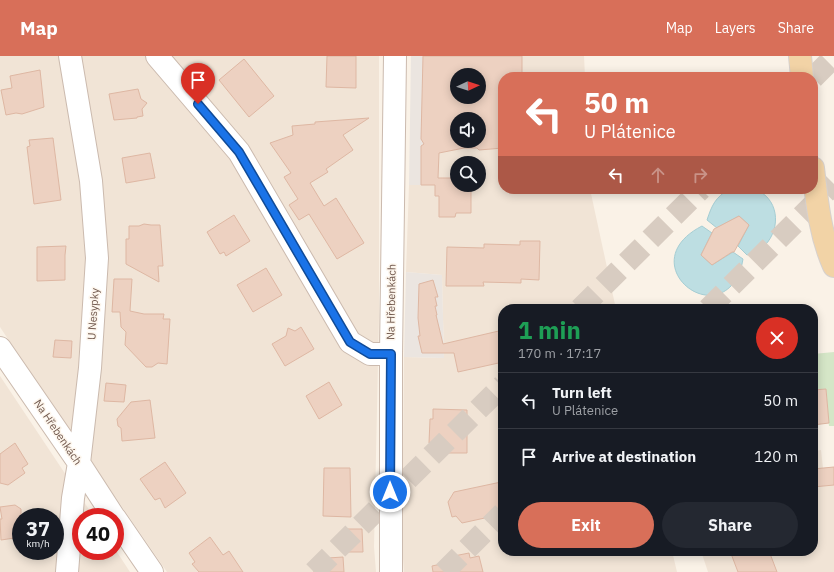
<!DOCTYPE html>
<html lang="en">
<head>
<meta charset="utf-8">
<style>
	body { margin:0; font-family:"IBM Plex Sans",sans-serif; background:#242831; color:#f1f3f6; height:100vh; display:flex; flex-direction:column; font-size:15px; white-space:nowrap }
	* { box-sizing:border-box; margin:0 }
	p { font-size:13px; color:#9ea1a6 }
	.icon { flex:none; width:22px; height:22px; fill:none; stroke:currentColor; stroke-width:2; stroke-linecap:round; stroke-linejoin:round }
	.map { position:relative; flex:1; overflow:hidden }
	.side { position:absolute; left:498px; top:248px; width:320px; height:252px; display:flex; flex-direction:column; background:#171b24; border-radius:16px; box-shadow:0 2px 10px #0003 }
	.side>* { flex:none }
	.banner { position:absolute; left:498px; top:16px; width:320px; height:122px; border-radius:16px; box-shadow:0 2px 10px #0003; background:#d86f59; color:#fff; overflow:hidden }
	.needle { width:26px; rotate:86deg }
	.fabs { position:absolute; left:450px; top:12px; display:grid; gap:8px }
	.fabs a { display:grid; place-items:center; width:36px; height:36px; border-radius:50%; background:#171b24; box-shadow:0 2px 10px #0003; font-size:20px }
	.speed { position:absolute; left:12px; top:452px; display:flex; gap:8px; font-size:20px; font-weight:700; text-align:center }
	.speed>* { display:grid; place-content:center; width:52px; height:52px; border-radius:50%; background:#171b24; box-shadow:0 2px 10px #0003; line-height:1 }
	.speed small { font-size:10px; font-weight:400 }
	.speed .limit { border:6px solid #d22; background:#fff; color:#111 }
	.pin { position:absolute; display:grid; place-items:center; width:34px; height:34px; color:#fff; margin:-41px -17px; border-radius:50% 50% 50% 0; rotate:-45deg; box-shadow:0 0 4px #0007 }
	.pin .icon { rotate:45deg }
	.me { position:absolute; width:44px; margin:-22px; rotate:0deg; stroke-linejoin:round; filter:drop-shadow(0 0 3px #0008) }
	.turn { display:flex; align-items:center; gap:14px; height:84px; padding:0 20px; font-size:18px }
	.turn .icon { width:52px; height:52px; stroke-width:2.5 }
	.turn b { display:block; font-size:28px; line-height:34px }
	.lanes { display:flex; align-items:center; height:38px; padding:0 20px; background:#0003; justify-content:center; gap:20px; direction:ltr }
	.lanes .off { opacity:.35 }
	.round { display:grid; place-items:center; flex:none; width:42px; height:42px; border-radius:21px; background:#242831 }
	.headline { display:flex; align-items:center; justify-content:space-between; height:68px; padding:0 20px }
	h1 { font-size:24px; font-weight:700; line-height:30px; color:#1e9e55 }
	.button { display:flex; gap:8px; margin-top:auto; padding:8px 20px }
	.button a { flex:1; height:46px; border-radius:24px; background:#d86f59; color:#fff; font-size:16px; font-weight:700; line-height:46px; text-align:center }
	.button a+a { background:#242831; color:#f1f3f6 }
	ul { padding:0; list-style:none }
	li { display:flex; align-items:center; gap:12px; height:56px; padding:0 20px; border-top:1px solid #363941 }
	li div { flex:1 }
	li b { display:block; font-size:15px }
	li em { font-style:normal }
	header { display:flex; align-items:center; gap:24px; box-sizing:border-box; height:56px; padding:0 20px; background:#d86f59; color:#fff }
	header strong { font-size:19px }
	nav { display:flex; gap:22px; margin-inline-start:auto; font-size:14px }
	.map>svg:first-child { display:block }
</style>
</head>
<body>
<header>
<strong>Map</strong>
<nav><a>Map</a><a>Layers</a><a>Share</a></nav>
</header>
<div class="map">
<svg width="834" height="516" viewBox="0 0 834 516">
	<rect width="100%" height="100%" fill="#faf2e7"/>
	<path fill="#f1e4d6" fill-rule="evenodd" d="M0 0H379V260L374 491 376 516H167L58 358 0 271Z
		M440 0H584L585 21H503V133H590L616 253H503V495H672L677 516H404L402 489 404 301 444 302 442 219 406 216 409 129H437ZM457 19H479V41H457ZM457 63H479V85H457ZM457 107H479V129H457Z
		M0 320 94 461H81V495H115V493L130 516H0ZM21 461H55V495H21Z
		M821 394 823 412 813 413V395Z
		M834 429V516H708L701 495H813V431Z"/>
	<path fill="#ebe5e0" d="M411 0H440L438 129H409Z
		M406 216 442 219 444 302 404 301Z"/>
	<path fill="#d5e6c7" d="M834 296V370H829L826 333 813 334V298Z"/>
	<path fill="#bddee2" stroke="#a5cdd3" d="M729 133C737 133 749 131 757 134 781 145 781 177 761 193 758 196 751 197 747 199L738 190 749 169 739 160 717 172 707 164C712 149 715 142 729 133Z
		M702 170 712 177 701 199 712 209 733 196 743 203C742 208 741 214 739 218 713 274 632 206 702 170Z"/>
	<path fill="#edd1c1" stroke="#deb7a3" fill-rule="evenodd" d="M327 0H356V32L326 31Z
		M423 0H522V21H503V92L479 94 477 92H464L439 97 438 122H457V129H471V157H456L455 161H439V140H435V129H421V90L424 88 421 83ZM457 19H479V41H457ZM457 63H479V85H457Z
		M244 3 274 40 249 61 219 24Z
		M40 14 44 51 22 58 16 57 6 59 1 34 12 32 10 20Z
		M138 33 141 43 147 47 142 53 143 60 137 61V62L114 64 109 38Z
		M369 62 343 79 353 94 326 113 328 116 310 127 324 150 336 142 364 187 337 203 309 158 299 164 289 149 298 143 284 121 291 117 270 87 293 79 292 70 315 68V66Z
		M53 82 61 144 34 148 27 91 30 90 29 84Z
		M150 97 155 122 126 127 122 102Z
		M234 159 250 185 226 200 224 196 220 198 207 176Z
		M739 160 749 169 734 196H732L712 209 701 199 714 173Z
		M144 168 151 169H160L163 210H158L159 226 126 208V183H129V170H139Z
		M520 185H540L539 224 521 223V227L483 226 484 230H446L447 191 484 192V188L520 189Z
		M66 190 65 199V224L37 225V191Z
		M266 212 282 239 253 256 237 229Z
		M114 223H132L130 255 144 258H164L163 263H170L167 308 158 307 152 311H146L125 289 126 276 121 271 120 256H112Z
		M433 224 438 241H435L437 250H435L437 259H436L443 288 503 274V306L458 316 454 297H422L418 280H420L418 262 419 228Z
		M301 271 314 293 285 310 272 288 286 280 288 272 295 275Z
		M55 284 72 285 71 302 53 301Z
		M329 326 342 349 319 363 306 340Z
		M106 327 126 329 124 346 104 345Z
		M826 333 829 367 813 369V334Z
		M150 344 155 382 122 385 121 372 118 370 117 363 131 346Z
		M433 353 467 354V397H432V387H429L430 363H433Z
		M15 387 28 408 22 412 25 417 8 429 0 427V398Z
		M165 406 186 437 165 452 160 442 155 444 140 423Z
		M834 411V429L813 431V413Z
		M324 412H350L351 461 323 460Z
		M501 426 503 435V458L462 467 456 460 452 461 448 446 454 436Z
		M15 449 21 453V481L1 484 0 463H2L0 451Z
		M345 473H362L363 496H344Z
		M210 481 223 499 229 495 243 516H199L192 508 195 506 189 497Z
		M730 495H769L777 516H738Z
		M469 497 470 502 479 500 483 516H433L432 510 455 505 454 500Z
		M343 501 344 516H314L313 503Z"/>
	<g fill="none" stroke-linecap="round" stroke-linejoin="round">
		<path stroke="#d8ccc1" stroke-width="22" stroke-dasharray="22 11" stroke-linecap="butt" d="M813 22 834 1
			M580 253 701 133
			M708 253 834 128
			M314 516 503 329
			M444 516 503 457"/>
		<defs>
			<path id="minor" d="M157 0 239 96 350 286 370 298H391
				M0 292 79 407 114 461
				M115 462 152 516
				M67 516 73 442 79 407 90 312 97 202 91 125 70 0
				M391 516V298L395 0"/>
			<path id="major" d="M800 0 802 21
				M813 112C817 146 820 179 834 210"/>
		</defs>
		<use href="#minor" stroke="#cbbaae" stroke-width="24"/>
		<use href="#major" stroke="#d7d1cd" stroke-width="24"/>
		<use href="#minor" stroke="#fff" stroke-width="22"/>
		<use href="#major" stroke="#f2d3a6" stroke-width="22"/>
	</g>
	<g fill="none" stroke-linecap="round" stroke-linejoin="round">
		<defs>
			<path id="route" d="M198 48 239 96 350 286 370 298H391L390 436"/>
		</defs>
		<use href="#route" stroke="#114b97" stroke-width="10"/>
		<use href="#route" stroke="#1a73e8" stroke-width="7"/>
	</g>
	<g text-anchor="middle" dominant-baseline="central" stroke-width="3" stroke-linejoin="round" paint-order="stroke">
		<g font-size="11" fill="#71594e" stroke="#fdf6ed">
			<text transform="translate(391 246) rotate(-89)">Na Hřebenkách</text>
			<text transform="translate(93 258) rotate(-86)">U Nesypky</text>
			<text transform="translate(58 376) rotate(56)">Na Hřebenkách</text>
		</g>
	</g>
</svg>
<div class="fabs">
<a><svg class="needle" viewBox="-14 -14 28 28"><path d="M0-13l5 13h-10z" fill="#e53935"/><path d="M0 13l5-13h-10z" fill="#9ea1a6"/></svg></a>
<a><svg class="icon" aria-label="sound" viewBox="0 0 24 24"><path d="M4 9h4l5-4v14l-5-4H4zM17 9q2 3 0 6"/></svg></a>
<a><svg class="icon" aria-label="search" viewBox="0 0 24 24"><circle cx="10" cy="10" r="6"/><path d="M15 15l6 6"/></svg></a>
</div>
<div class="speed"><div>37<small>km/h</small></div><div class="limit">40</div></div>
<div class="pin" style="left:198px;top:48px;background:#d93025"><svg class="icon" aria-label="arrive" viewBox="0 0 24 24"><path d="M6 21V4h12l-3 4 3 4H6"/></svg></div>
<svg class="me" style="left:390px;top:436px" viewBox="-20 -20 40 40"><circle r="17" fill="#1a73e8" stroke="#fff" stroke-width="3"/><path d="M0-11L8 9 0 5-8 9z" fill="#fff"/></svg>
<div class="banner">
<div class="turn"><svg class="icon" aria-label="left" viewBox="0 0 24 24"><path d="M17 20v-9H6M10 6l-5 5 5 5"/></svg><div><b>50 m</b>U Plátenice</div></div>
<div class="lanes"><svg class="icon" aria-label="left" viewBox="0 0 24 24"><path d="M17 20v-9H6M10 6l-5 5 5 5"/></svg><svg class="icon off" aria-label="ahead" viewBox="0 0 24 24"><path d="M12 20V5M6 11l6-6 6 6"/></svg><svg class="icon off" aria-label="right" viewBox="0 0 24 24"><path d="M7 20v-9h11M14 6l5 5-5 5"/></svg></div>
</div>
<section class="side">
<div class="headline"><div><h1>1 min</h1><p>170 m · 17:17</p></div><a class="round" style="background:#d93025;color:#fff"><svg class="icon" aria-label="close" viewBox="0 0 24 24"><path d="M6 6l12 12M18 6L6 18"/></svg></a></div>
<ul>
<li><svg class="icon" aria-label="left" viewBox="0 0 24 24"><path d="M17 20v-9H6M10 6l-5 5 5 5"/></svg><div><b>Turn left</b><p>U Plátenice</p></div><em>50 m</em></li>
<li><svg class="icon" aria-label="arrive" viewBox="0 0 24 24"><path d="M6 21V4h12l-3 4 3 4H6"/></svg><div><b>Arrive at destination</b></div><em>120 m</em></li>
</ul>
<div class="button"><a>Exit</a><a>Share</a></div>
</section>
</div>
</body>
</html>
